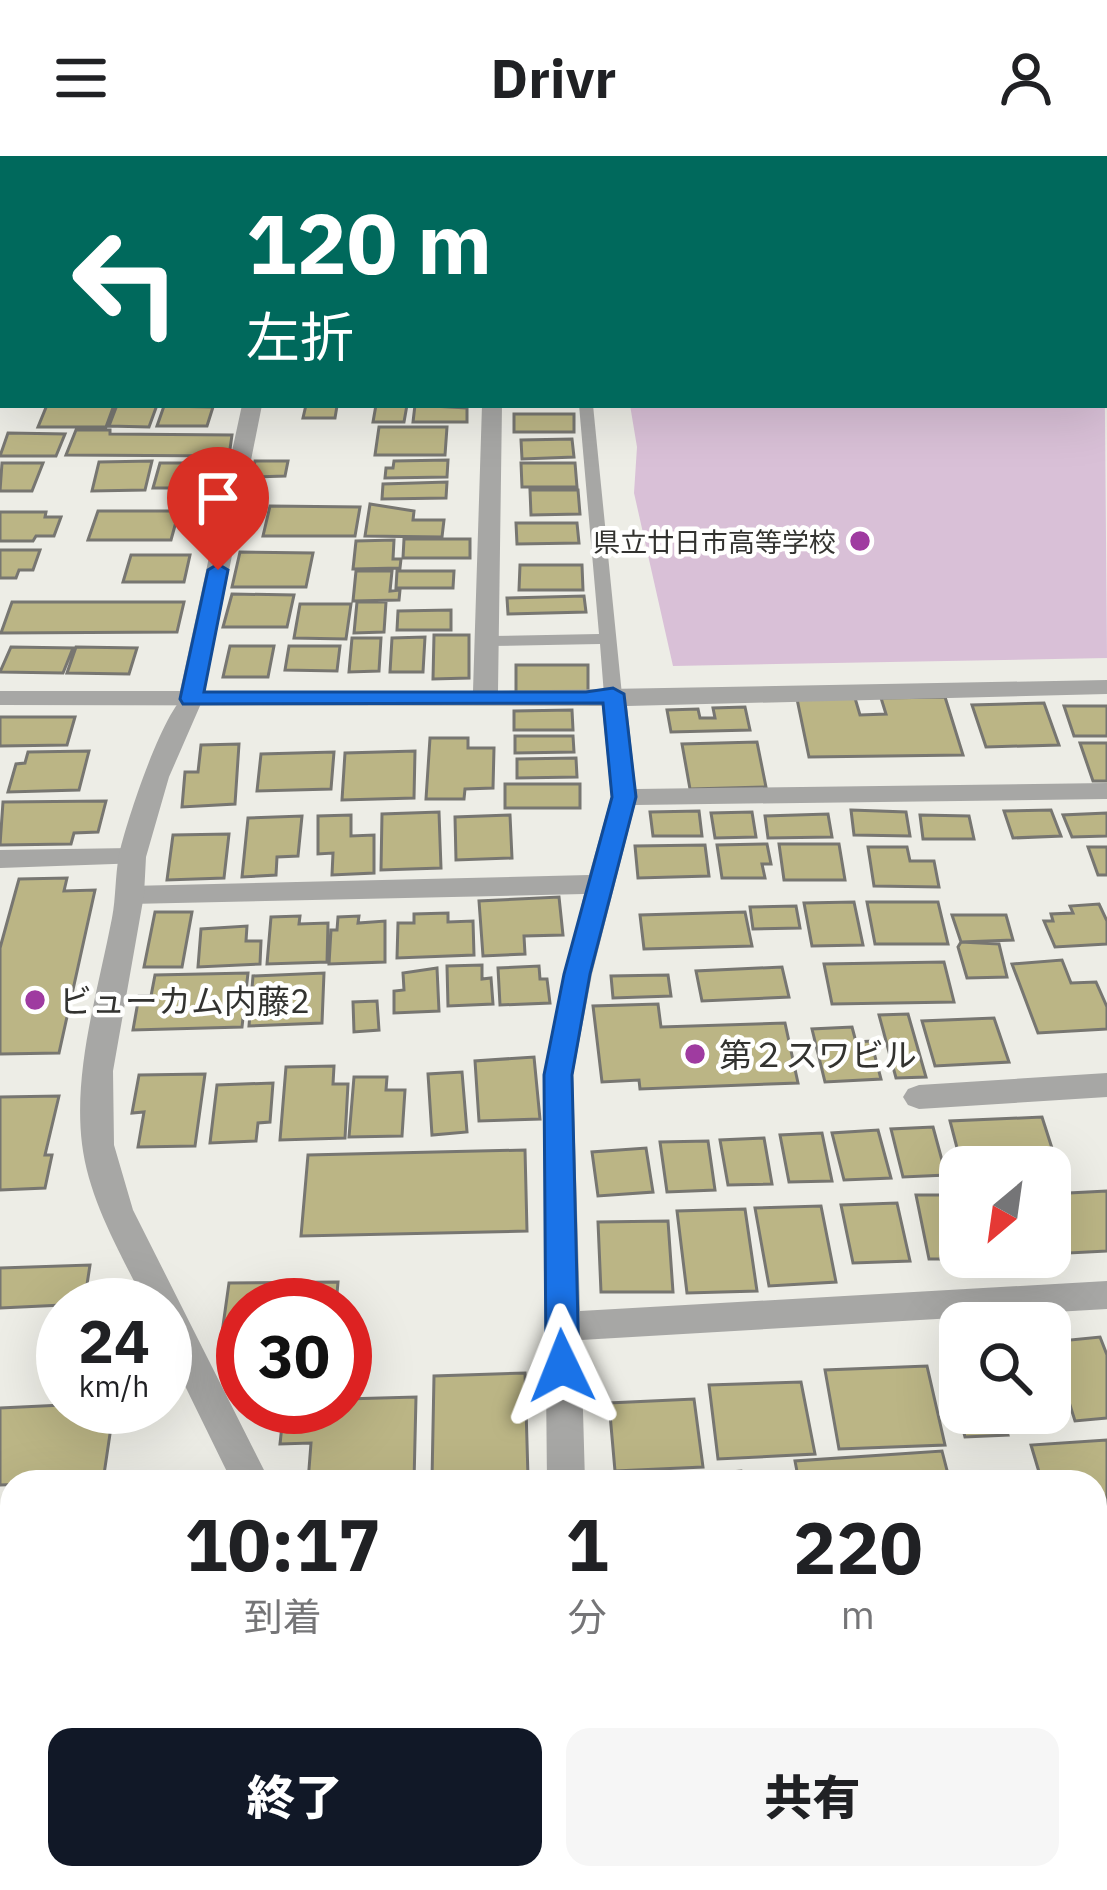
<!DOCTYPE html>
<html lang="ja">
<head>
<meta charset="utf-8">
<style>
	body { margin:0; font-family:"IBM Plex Sans","Noto Sans JP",sans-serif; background:#f6f6f6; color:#202124; height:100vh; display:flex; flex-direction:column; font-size:45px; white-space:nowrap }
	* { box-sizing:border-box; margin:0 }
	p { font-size:39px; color:#757577 }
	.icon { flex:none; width:66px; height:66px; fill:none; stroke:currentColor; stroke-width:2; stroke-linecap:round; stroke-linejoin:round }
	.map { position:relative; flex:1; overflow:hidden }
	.drawer { position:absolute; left:0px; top:1314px; width:1107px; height:420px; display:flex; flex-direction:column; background:#fff; border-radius:36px 36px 0 0; box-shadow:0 12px 48px #0002 }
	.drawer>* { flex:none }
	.hud { position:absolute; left:0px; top:0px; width:1107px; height:252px; box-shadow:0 12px 48px #0002; background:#00695c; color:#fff; overflow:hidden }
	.needle { width:78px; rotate:209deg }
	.fabs { position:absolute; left:939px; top:990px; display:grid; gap:24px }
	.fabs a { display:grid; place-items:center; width:132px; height:132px; border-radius:24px; background:#fff; box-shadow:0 12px 48px #0002; font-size:60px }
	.speed { position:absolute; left:36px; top:1122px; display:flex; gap:24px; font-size:60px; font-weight:700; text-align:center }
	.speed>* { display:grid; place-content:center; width:156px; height:156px; border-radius:50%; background:#fff; box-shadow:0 12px 48px #0002; line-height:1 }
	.speed small { font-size:30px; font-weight:400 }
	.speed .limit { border:18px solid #d22; background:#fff; color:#111 }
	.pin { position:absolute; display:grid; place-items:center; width:102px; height:102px; color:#fff; margin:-123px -51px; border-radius:50% 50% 50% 0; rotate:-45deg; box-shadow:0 0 12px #0007 }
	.pin .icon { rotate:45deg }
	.me { position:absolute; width:132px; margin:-66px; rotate:358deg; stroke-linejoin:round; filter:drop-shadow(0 0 9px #0008) }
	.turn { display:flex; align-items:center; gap:42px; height:252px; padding:0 48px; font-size:54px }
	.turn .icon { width:156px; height:156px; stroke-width:2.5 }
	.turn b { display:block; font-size:84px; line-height:102px }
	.eta { display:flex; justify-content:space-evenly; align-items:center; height:204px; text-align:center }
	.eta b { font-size:72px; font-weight:800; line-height:84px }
	.primary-button { display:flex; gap:24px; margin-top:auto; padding:24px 48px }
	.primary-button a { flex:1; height:138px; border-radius:24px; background:#111827; color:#fff; font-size:48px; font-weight:800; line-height:138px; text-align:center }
	.primary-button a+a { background:#f6f6f6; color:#202124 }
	header { display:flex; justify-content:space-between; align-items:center; height:156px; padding:0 48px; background:#fff; font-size:54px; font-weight:800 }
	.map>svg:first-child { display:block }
</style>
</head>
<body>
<header><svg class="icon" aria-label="menu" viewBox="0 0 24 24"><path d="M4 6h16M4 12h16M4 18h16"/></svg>Drivr<svg class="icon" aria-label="person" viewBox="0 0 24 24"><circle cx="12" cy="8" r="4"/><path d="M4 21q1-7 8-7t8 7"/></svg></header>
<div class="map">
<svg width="1107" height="1734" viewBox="0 0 1107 1734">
	<rect width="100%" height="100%" fill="#edede6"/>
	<path fill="#d9c0d7" d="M1104 144 1107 502 673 510 634 337 637 291 630 249H1104Z"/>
	<path fill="#bbb585" stroke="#777671" stroke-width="3" d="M47 249H114L106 271H38Z
		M117 249H157L149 271 109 270Z
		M306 249 337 250 335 262H303Z
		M376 249H407L404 266H373Z
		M415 249 467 252V266H413Z
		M164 250 213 251 207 270H157Z
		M514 258H574V276H514Z
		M379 271H447L445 299H375Z
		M76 274H110V278L232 279 229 300 66 299Z
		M8 277 65 278 56 300H0Z
		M572 283 574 301 522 303 521 284Z
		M448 304 447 321 385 322 386 312H393L394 305Z
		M152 305 145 334 92 335 99 306Z
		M255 305H288L285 320 252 321Z
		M2 307H43L32 335H0Z
		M160 307H218L213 332H153Z
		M521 307H575L577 331H522Z
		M447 326 446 342 382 343 383 328Z
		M530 334H578L580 358 531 359Z
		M370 348 414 355 413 364H444L442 381 365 380Z
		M270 350 360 351 355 380H263Z
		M98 355H179L171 384H88Z
		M0 356H46L45 361H61L54 380H36L33 385H0Z
		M516 367H577L579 387 517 388Z
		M404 383H470V402H403Z
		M394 384 393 403H401L400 412 353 413 356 385Z
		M0 394H40L33 414H19L16 422H0Z
		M240 396 313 397 306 431H232Z
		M131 399H190L184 426H123Z
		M520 409H582L583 434H519Z
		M356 415H392L390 435 400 434 399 444 353 445Z
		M397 415H454L453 432H396Z
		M232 438 294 439 287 471H223Z
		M584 440 586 456 508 458 507 442Z
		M12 446H184L177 476 1 477Z
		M357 446H386L384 476 354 477Z
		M300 448H351L346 483 294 482Z
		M451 454V474H397L398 455Z
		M434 479H469V522L433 523Z
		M425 481 423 516H390L392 482Z
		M352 482H381L379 515 349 516Z
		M230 490H274L268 521H223Z
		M289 490H340L337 515 285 514Z
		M11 491 73 492 63 517 0 516Z
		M76 491 137 492 129 518 67 517Z
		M516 509H588V536L516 539Z
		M945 541 963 599 809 601 797 543 855 542 860 559 886 558 881 542Z
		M1044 547 1059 589 986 591 972 549Z
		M1064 550H1107V580H1074Z
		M745 551 750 574 671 576 667 554 698 553 700 562H715L713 552Z
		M572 554 573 574H514V555Z
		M0 561H75L67 589 0 590Z
		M515 580H573L574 596 515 597Z
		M430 582H468V592H494L493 632 465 633 464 643H426Z
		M757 586 766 631 690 633 682 588Z
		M1080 587H1107V625H1093Z
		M239 588 235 648 182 651 185 616H198L201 589Z
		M89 595 79 634 8 636 16 608 25 607 28 596Z
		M415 595 414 642 342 644 345 597Z
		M334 596 331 633 257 635 261 598Z
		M576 602 577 621 517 622V603Z
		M505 628H580V652H505Z
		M106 645 98 676 74 677 71 688 0 689 3 646Z
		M851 654 906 656 910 680 854 679Z
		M1051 654 1061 680 1013 682 1004 655Z
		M699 655 702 680H653L650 656Z
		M439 656 441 712 381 714 382 658Z
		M752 656 756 681 715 682 711 657Z
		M1107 657V680L1072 681 1063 659Z
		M828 658 832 681 768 682 765 660Z
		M351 659V680L374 679V717L332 719 333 697 318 698V660Z
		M510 659 512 702 456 704 455 661Z
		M920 659 969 660 974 683H923Z
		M302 660 298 700 277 701 276 719 242 721 248 662Z
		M229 678 224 722 167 724 173 679Z
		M767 688 771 708H762L765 722H722L717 689Z
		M779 688H839L845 724H784Z
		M705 689 709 720 638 722 635 690Z
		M868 691H907L910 705H934L939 731 874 730Z
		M1088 691H1107V719H1098Z
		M67 722 64 735 95 734 59 897 0 898V792L19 723Z
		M559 741 563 779 524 780 525 798 483 800 479 745Z
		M854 746 863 789 812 790 804 747Z
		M867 746H938L948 788H875Z
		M1099 748 1107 765V788L1055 791 1044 765H1053L1051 758 1073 757 1070 750Z
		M796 750 800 772 753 773 750 751Z
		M155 756H192L182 811H144Z
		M745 756 752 790 644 793 640 759Z
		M448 757V766L473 765 474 799 397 802 398 767H414V758Z
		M952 759H1006L1013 784 961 786Z
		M300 760 299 768 328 767 327 806 267 808 271 761Z
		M359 760 358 767 385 765V806L329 808 331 774H337L338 761Z
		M247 770 246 785H261L260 808 198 811 201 773Z
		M961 786 999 788 1007 821 967 822 958 791Z
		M1062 804 1071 827 1096 826 1107 851V873L1038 877 1012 808Z
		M944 806 954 846 832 848 824 808Z
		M482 809V823L491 822 493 848 448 850 447 810Z
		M539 810 540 823H547L550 847 500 849 498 812Z
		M782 811 789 841 702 845 696 815Z
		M437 812 439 855 394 857V835L404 834 403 817Z
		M248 817 242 871 133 874 139 840H151L155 819Z
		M324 817 322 867 249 870 253 820Z
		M668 819 671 840 613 842 611 820Z
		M377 845 379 874 354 876 353 846Z
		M658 848 661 871 785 867 798 927 640 933 639 924 602 926 593 850Z
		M908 858 926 921 896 922 879 859Z
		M994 862 1009 906 935 910 922 865Z
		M852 871 856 886 871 885 881 923 825 926 812 873Z
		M534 901 540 963 479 965 475 905Z
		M334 910 333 928H348L345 982 280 984 286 911Z
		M462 916 467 976 432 979 428 918Z
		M205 918 195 990 138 991 144 956 132 957 139 919Z
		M354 921H387L386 934H405L402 980 349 981Z
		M273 927 270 966 258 967 256 985 210 987 217 929Z
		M59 940 45 999H52L45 1032 0 1034V941Z
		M1042 961 1059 1014 962 1011 950 965Z
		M933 971 946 1019 903 1021 891 973Z
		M878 974 891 1022 844 1024 832 977Z
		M822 977 832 1025 789 1026 780 979Z
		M764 982 772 1028 728 1029 720 984Z
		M708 985 715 1034 667 1036 660 986Z
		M646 992 653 1036 598 1040 592 996Z
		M525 994 527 1075 301 1080 308 999Z
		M1107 1035V1095L1050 1098V1038Z
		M916 1039H960V1101L982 1103H929Z
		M897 1047 910 1105 853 1107 841 1049Z
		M821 1050 836 1126 769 1130 755 1052Z
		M745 1053 757 1135 687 1137 677 1055Z
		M668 1065 673 1136H601L598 1066Z
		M90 1109 84 1148 0 1152V1112Z
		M338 1126 336 1149H243V1184H221L229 1127Z
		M1100 1181 1107 1199V1262L1075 1265 1050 1186Z
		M960 1194V1257H1002L1008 1279 965 1281 942 1195Z
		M927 1210 945 1289 839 1293 825 1214Z
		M525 1217 528 1321 508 1322V1326L432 1324 434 1220Z
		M801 1226 815 1298 718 1303 709 1229Z
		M416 1241 414 1326H308L311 1287 280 1288 284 1251H345V1243Z
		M694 1243 703 1311 615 1315 609 1247Z
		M63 1249 114 1251 103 1325 0 1329V1252Z
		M1107 1284V1356L1095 1357V1326H1042L1031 1289Z
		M942 1295 950 1326H799L795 1305Z
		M741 1315 743 1326H654L653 1322Z
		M0 1365H12V1474H0Z
		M1095 1404 1107 1405V1497L1095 1499Z
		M1107 1539V1645H1095V1540Z"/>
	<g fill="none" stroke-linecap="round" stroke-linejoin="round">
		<path fill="#a7a7a5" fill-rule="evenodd" d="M579 249H593L622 539 613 544 604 539 600 488 490 490 482 485 490 480 599 478Z"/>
		<path fill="#a7a7a5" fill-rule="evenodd" d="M489 0H505V3H489Z
			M658 0H674V3H658Z
			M821 0H837L838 3H822Z
			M957 0H981L983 3H959Z
			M1104 40 1107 41V51L1104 50Z
			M3 58V73L0 74V59Z
			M1104 79H1107V89H1104Z
			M242 249H262L205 535H473L482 249H502L498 535 1107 524V538L627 550 636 633 1107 627V643L635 649 592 818 573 919 580 1155 1107 1125V1153L581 1184 585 1326H547L543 919 584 738 130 748 116 739 130 730 589 719 611 641 602 550 0 549V535H180Z
			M132 692 146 701 142 707 0 712V694Z
			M1107 917V941L919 953 908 949 903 941 908 933 919 929Z
			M558 1722H602L603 1734H559Z"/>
		<path fill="#a7a7a5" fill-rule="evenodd" d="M191 536 203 543 169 621 146 701 144 739 113 915 114 989 133 1054 270 1326H232L165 1189V1149H146C121 1098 89 1045 82 988 73 914 98 835 112 762 116 742 115 720 119 699 125 670 166 542 191 536Z
			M405 1722H449L453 1734H409Z"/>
	</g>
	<path fill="#1a73e8" stroke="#114b97" stroke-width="3" d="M218 408 228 414 204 536H586L613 532 624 538 636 641 590 818 572 919 579 1210 574 1220 562 1224 551 1220 546 1210 544 919 564 818 612 641 603 547 183 548 180 543 208 414Z"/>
	<g fill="#9f3ba0" stroke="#fffffe" stroke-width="4.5">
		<circle cx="860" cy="385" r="12"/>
		<circle cx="35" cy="844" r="12"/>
		<circle cx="695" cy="898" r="12"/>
	</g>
	<g text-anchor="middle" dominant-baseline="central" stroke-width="9" stroke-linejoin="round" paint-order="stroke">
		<g font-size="27" fill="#333330" stroke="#fffffe" text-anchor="end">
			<text x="836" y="385">県立廿日市高等学校</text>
		</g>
		<g font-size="33" fill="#333330" stroke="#fffffe" text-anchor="start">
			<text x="59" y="844">ビューカム内藤2</text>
			<text x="719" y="898">第２スワビル</text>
		</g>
	</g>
</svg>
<div class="fabs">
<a><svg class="needle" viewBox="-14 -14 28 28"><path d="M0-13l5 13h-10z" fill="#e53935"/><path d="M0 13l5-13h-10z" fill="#757577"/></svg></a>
<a><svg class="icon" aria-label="search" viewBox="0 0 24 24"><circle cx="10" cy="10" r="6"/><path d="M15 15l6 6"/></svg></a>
</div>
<div class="speed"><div>24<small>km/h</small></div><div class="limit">30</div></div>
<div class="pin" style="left:218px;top:414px;background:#d93025"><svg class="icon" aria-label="arrive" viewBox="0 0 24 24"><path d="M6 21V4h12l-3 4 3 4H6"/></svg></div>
<svg class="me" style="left:562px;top:1210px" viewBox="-20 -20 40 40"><path d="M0-17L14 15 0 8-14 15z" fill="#1a73e8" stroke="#fff" stroke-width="4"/></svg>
<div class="hud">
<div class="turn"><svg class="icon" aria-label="left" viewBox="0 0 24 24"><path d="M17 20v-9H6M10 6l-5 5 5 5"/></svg><div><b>120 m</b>左折</div></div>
</div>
<section class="drawer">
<div class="eta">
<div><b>10:17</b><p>到着</p></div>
<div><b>1</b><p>分</p></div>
<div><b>220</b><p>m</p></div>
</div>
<div class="primary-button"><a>終了</a><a>共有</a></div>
</section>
</div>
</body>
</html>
